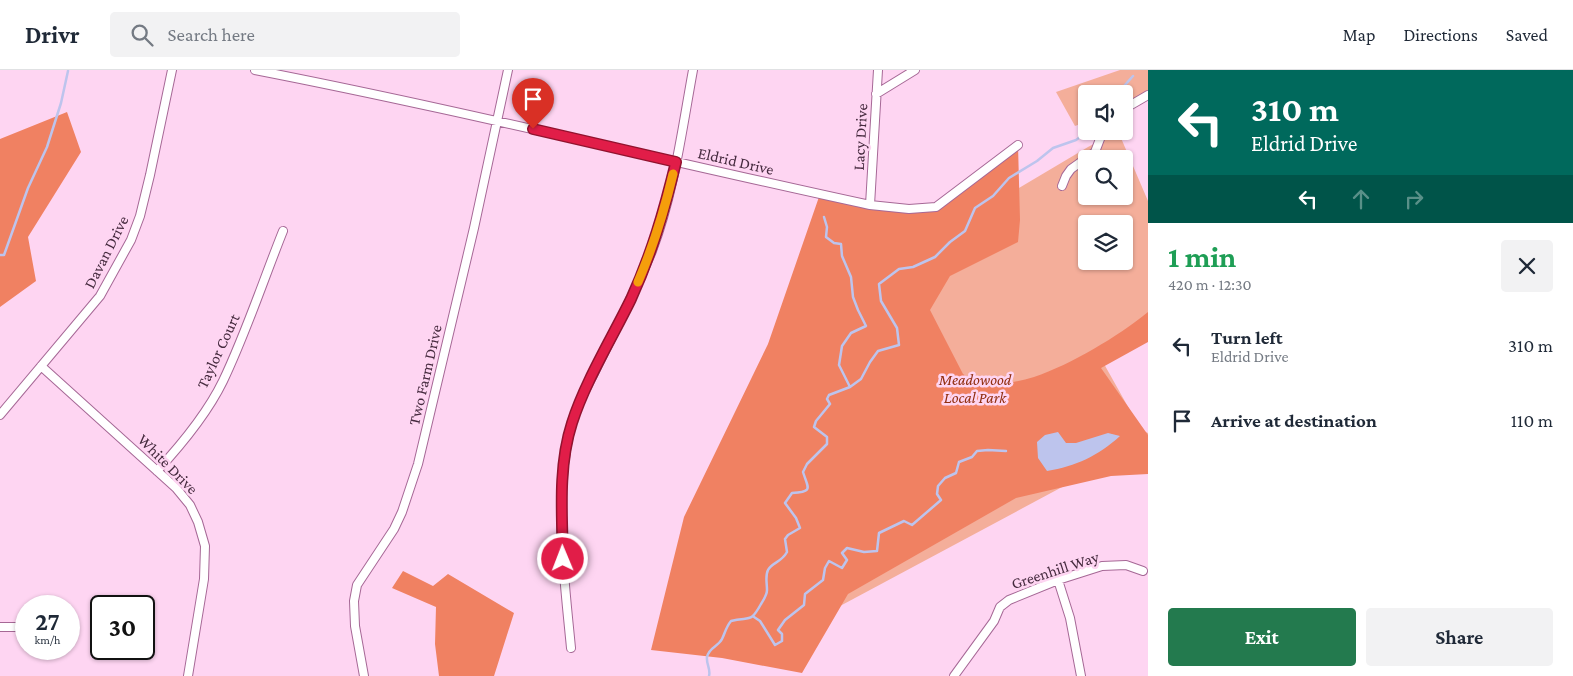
<!DOCTYPE html>
<html lang="en">
<head>
<meta charset="utf-8">
<style>
	body { margin:0; font-family:"Crimson Pro",serif; background:#f2f2f3; color:#1f2937; height:100vh; display:flex; flex-direction:column; font-size:19px; white-space:nowrap }
	* { box-sizing:border-box; margin:0 }
	p { font-size:16px; color:#747a83 }
	.icon { flex:none; width:28px; height:28px; fill:none; stroke:currentColor; stroke-width:2; stroke-linecap:round; stroke-linejoin:round }
	.map { position:relative; flex:1; overflow:hidden }
	.panel { display:flex; flex-direction:column; background:#fff; width:425px }
	.panel>* { flex:none }
	.banner { background:#00695c; color:#fff; overflow:hidden }
	.controls { position:absolute; left:1078px; top:15px; display:grid; gap:10px }
	.controls a { display:grid; place-items:center; width:55px; height:55px; border-radius:5px; background:#fff; box-shadow:0 1px 4px #0004; font-size:25px }
	.speed { position:absolute; left:15px; top:525px; display:flex; gap:10px; font-size:25px; font-weight:700; text-align:center }
	.speed>* { display:grid; place-content:center; width:65px; height:65px; border-radius:50%; background:#fff; box-shadow:0 1px 4px #0004; line-height:1 }
	.speed small { font-size:12px; font-weight:400 }
	.speed .limit { border:2px solid #111; border-radius:8px; background:#fff; color:#111 }
	.pin { position:absolute; display:grid; place-items:center; width:42px; height:42px; color:#fff; margin:-51px -21px; border-radius:50% 50% 50% 0; rotate:-45deg; box-shadow:0 0 5px #0007 }
	.pin .icon { rotate:45deg }
	.me { position:absolute; width:55px; margin:-28px; rotate:359deg; stroke-linejoin:round; filter:drop-shadow(0 0 4px #0008) }
	.turn { display:flex; align-items:center; gap:18px; height:105px; padding:0 20px; font-size:22px }
	.turn .icon { width:65px; height:65px; stroke-width:2.5 }
	.turn b { display:block; font-size:35px; line-height:42px }
	.lanes { display:flex; align-items:center; height:48px; padding:0 20px; background:#0003; justify-content:center; gap:25px; direction:ltr }
	.lanes .off { opacity:.35 }
	.round { display:grid; place-items:center; flex:none; width:52px; height:52px; border-radius:5px; background:#f2f2f3 }
	.headline { display:flex; align-items:center; justify-content:space-between; height:85px; padding:0 20px }
	h1 { font-size:30px; font-weight:700; line-height:38px; color:#1e9e55 }
	.button { display:flex; gap:10px; margin-top:auto; padding:10px 20px }
	.button a { flex:1; height:58px; border-radius:5px; background:#237a4e; color:#fff; font-size:20px; font-weight:700; line-height:58px; text-align:center }
	.button a+a { background:#f2f2f3; color:#1f2937 }
	ul { padding:0; list-style:none }
	li { display:flex; align-items:center; gap:15px; height:75px; padding:0 20px }
	li div { flex:1 }
	li b { display:block; font-size:19px }
	li em { font-style:normal }
	header { display:flex; align-items:center; gap:30px; box-sizing:border-box; height:70px; padding:0 25px; background:#fff; border-bottom:1px solid #e0e1e3 }
	header strong { font-size:24px }
	nav { display:flex; gap:28px; margin-inline-start:auto; font-size:18px }
	.search { width:350px; height:45px; background:#f2f2f3; display:flex; align-items:center; gap:12px; box-sizing:border-box; padding:0 18px; border-radius:5px; color:#747a83; font-size:19px }
	main { display:flex; flex:1; min-height:0 }
	.map>svg:first-child { display:block }
</style>
</head>
<body>
<header>
<strong>Drivr</strong>
<div class="search"><svg class="icon" aria-label="search" viewBox="0 0 24 24"><circle cx="10" cy="10" r="6"/><path d="M15 15l6 6"/></svg>Search here</div>
<nav><a>Map</a><a>Directions</a><a>Saved</a></nav>
</header>
<main>
<div class="map">
<svg width="1148" height="606" viewBox="0 0 1148 606">
	<rect width="100%" height="100%" fill="#fed5f2"/>
	<path fill="#f4ae9a" fill-rule="evenodd" d="M1120 0H1148V26L1124 39V24H1086V52L1075 56 1056 22Z
		M1118 61 1148 131V263L1099 285 1141 360 1148 363V371L784 566 879 191 985 138 1088 77ZM1086 89H1124V126H1086ZM1086 154H1124V191H1086Z"/>
	<path fill="#f08162" d="M67 42 81 82 28 167 36 211 0 237V69Z
		M1018 75 1020 150 1018 172 950 206 930 240 963 304 984 317C1000 314 1018 312 1034 307 1072 294 1117 267 1148 242V272L1101 298 1148 365V404L1111 406 1016 428 848 524 802 603 722 588 651 580 684 447 768 274 820 124 870 135 936 137Z
		M403 501 433 516 448 504 514 543 494 606H439L435 574 436 537 392 518Z"/>
	<path fill="#bdc4ed" d="M1058 362 1066 373H1076L1108 363 1120 366C1098 386 1076 396 1047 401L1038 388 1037 372 1045 365Z"/>
	<g fill="none" stroke-linecap="round" stroke-linejoin="round">
		<path stroke="#bdc4ed" stroke-width="2.5" d="M1117 24 1133 6
			M824 147 827 157 826 167 834 173 841 174 842 186 851 207 853 227 858 240 866 256 851 263 842 276 839 295 850 317
			M0 185H4L28 118 47 77 61 33 68 1
			M754 547 760 551 775 575 782 571V564L778 560 785 550 804 535 805 524 823 510 825 498 829 491 842 498 847 490 842 483 847 478 864 482 877 481 879 463 904 451 912 455 941 430 937 424 938 416 945 408 956 403 959 392 972 387 977 381 988 380 1006 381
			M709 606C711 599 706 594 707 587 709 577 718 577 722 569 725 563 726 557 731 551 750 546 750 554 761 534 764 529 767 525 767 520 767 513 765 506 768 500 772 492 781 493 787 482L785 469 788 465 800 458 796 448 785 433 792 423C814 422 808 418 803 402L807 394 827 374V367L814 357 816 351 830 334 827 329 829 325 850 317 861 309 870 292 878 281 899 275 897 258 881 231 879 214 899 199 913 197 935 187 950 172 965 161 975 138 993 126 1009 108 1037 91 1053 78 1076 70 1088 61"/>
		<defs>
			<path id="minor" d="M255 0C461 40 665 91 870 135L909 139 936 137 1018 75
				M876 24 915 0
				M1124 39 1148 25
				M1062 116 1066 106 1071 99 1095 82 1103 61
				M870 135 878 0
				M41 296 176 418 190 435 198 452 205 476 204 509 188 606
				M0 345 100 226 131 170 140 146 150 105 172 0
				M157 401C182 374 207 344 223 311 246 263 263 211 283 161
				M1058 510 1070 548 1081 606
				M26 551 23 562 26 569
				M0 557H23
				M571 578C564 504 553 428 571 356 576 335 588 316 597 297 616 259 636 220 652 181 674 123 682 60 693 0
				M364 606 355 556 354 531 357 515 394 459 402 442 418 394 474 158 508 0
				M954 606 994 551 1000 537 1009 530 1058 510 1102 496 1126 495 1143 501"/>
		</defs>
		<use href="#minor" stroke="#a66896" stroke-width="10"/>
		<use href="#minor" stroke="#fff" stroke-width="8"/>
	</g>
	<g fill="none" stroke-linecap="round" stroke-linejoin="round">
		<defs>
			<path id="route" d="M533 59 676 92C664 141 652 183 631 229 612 268 585 312 572 353 558 396 562 444 563 489"/>
		</defs>
		<use href="#route" stroke="#92132f" stroke-width="12"/>
		<use href="#route" stroke="#e11d48" stroke-width="9"/>
		<path stroke="#f59e0b" stroke-width="9" d="M638 212C653 177 664 142 673 104"/>
	</g>
	<g text-anchor="middle" dominant-baseline="central" stroke-width="5" stroke-linejoin="round" paint-order="stroke">
		<g font-size="16" fill="#452a3e" stroke="#fed5f2">
			<text transform="translate(860 67) rotate(-87)">Lacy Drive</text>
			<text transform="translate(736 91) rotate(13)">Eldrid Drive</text>
			<text transform="translate(106 182) rotate(-63)">Davan Drive</text>
			<text transform="translate(218 281) rotate(-65)">Taylor Court</text>
			<text transform="translate(425 305) rotate(-77)">Two Farm Drive</text>
			<text transform="translate(168 394) rotate(45)">White Drive</text>
			<text transform="translate(1055 500) rotate(-18)">Greenhill Way</text>
		</g>
		<g font-size="16" font-style="italic" fill="#912e0f" stroke="#fed5f2">
			<text x="975" y="309">Meadowood<tspan x="975" dy="18">Local Park</tspan></text>
		</g>
	</g>
</svg>
<div class="controls">
<a><svg class="icon" aria-label="sound" viewBox="0 0 24 24"><path d="M4 9h4l5-4v14l-5-4H4zM17 9q2 3 0 6"/></svg></a>
<a><svg class="icon" aria-label="search" viewBox="0 0 24 24"><circle cx="10" cy="10" r="6"/><path d="M15 15l6 6"/></svg></a>
<a><svg class="icon" aria-label="layers" viewBox="0 0 24 24"><path d="M12 4l9 5-9 5-9-5zM3 14l9 5 9-5"/></svg></a>
</div>
<div class="speed"><div>27<small>km/h</small></div><div class="limit">30</div></div>
<div class="pin" style="left:533px;top:59px;background:#d93025"><svg class="icon" aria-label="arrive" viewBox="0 0 24 24"><path d="M6 21V4h12l-3 4 3 4H6"/></svg></div>
<svg class="me" style="left:563px;top:489px" viewBox="-20 -20 40 40"><circle r="17" fill="#e11d48" stroke="#fff" stroke-width="3"/><path d="M0-11L8 9 0 5-8 9z" fill="#fff"/></svg>
</div>
<section class="panel">
<div class="banner">
<div class="turn"><svg class="icon" aria-label="left" viewBox="0 0 24 24"><path d="M17 20v-9H6M10 6l-5 5 5 5"/></svg><div><b>310 m</b>Eldrid Drive</div></div>
<div class="lanes"><svg class="icon" aria-label="left" viewBox="0 0 24 24"><path d="M17 20v-9H6M10 6l-5 5 5 5"/></svg><svg class="icon off" aria-label="ahead" viewBox="0 0 24 24"><path d="M12 20V5M6 11l6-6 6 6"/></svg><svg class="icon off" aria-label="right" viewBox="0 0 24 24"><path d="M7 20v-9h11M14 6l5 5-5 5"/></svg></div>
</div>
<div class="headline"><div><h1>1 min</h1><p>420 m · 12:30</p></div><a class="round"><svg class="icon" aria-label="close" viewBox="0 0 24 24"><path d="M6 6l12 12M18 6L6 18"/></svg></a></div>
<ul>
<li><svg class="icon" aria-label="left" viewBox="0 0 24 24"><path d="M17 20v-9H6M10 6l-5 5 5 5"/></svg><div><b>Turn left</b><p>Eldrid Drive</p></div><em>310 m</em></li>
<li><svg class="icon" aria-label="arrive" viewBox="0 0 24 24"><path d="M6 21V4h12l-3 4 3 4H6"/></svg><div><b>Arrive at destination</b></div><em>110 m</em></li>
</ul>
<div class="button"><a>Exit</a><a>Share</a></div>
</section>
</main>
</body>
</html>
